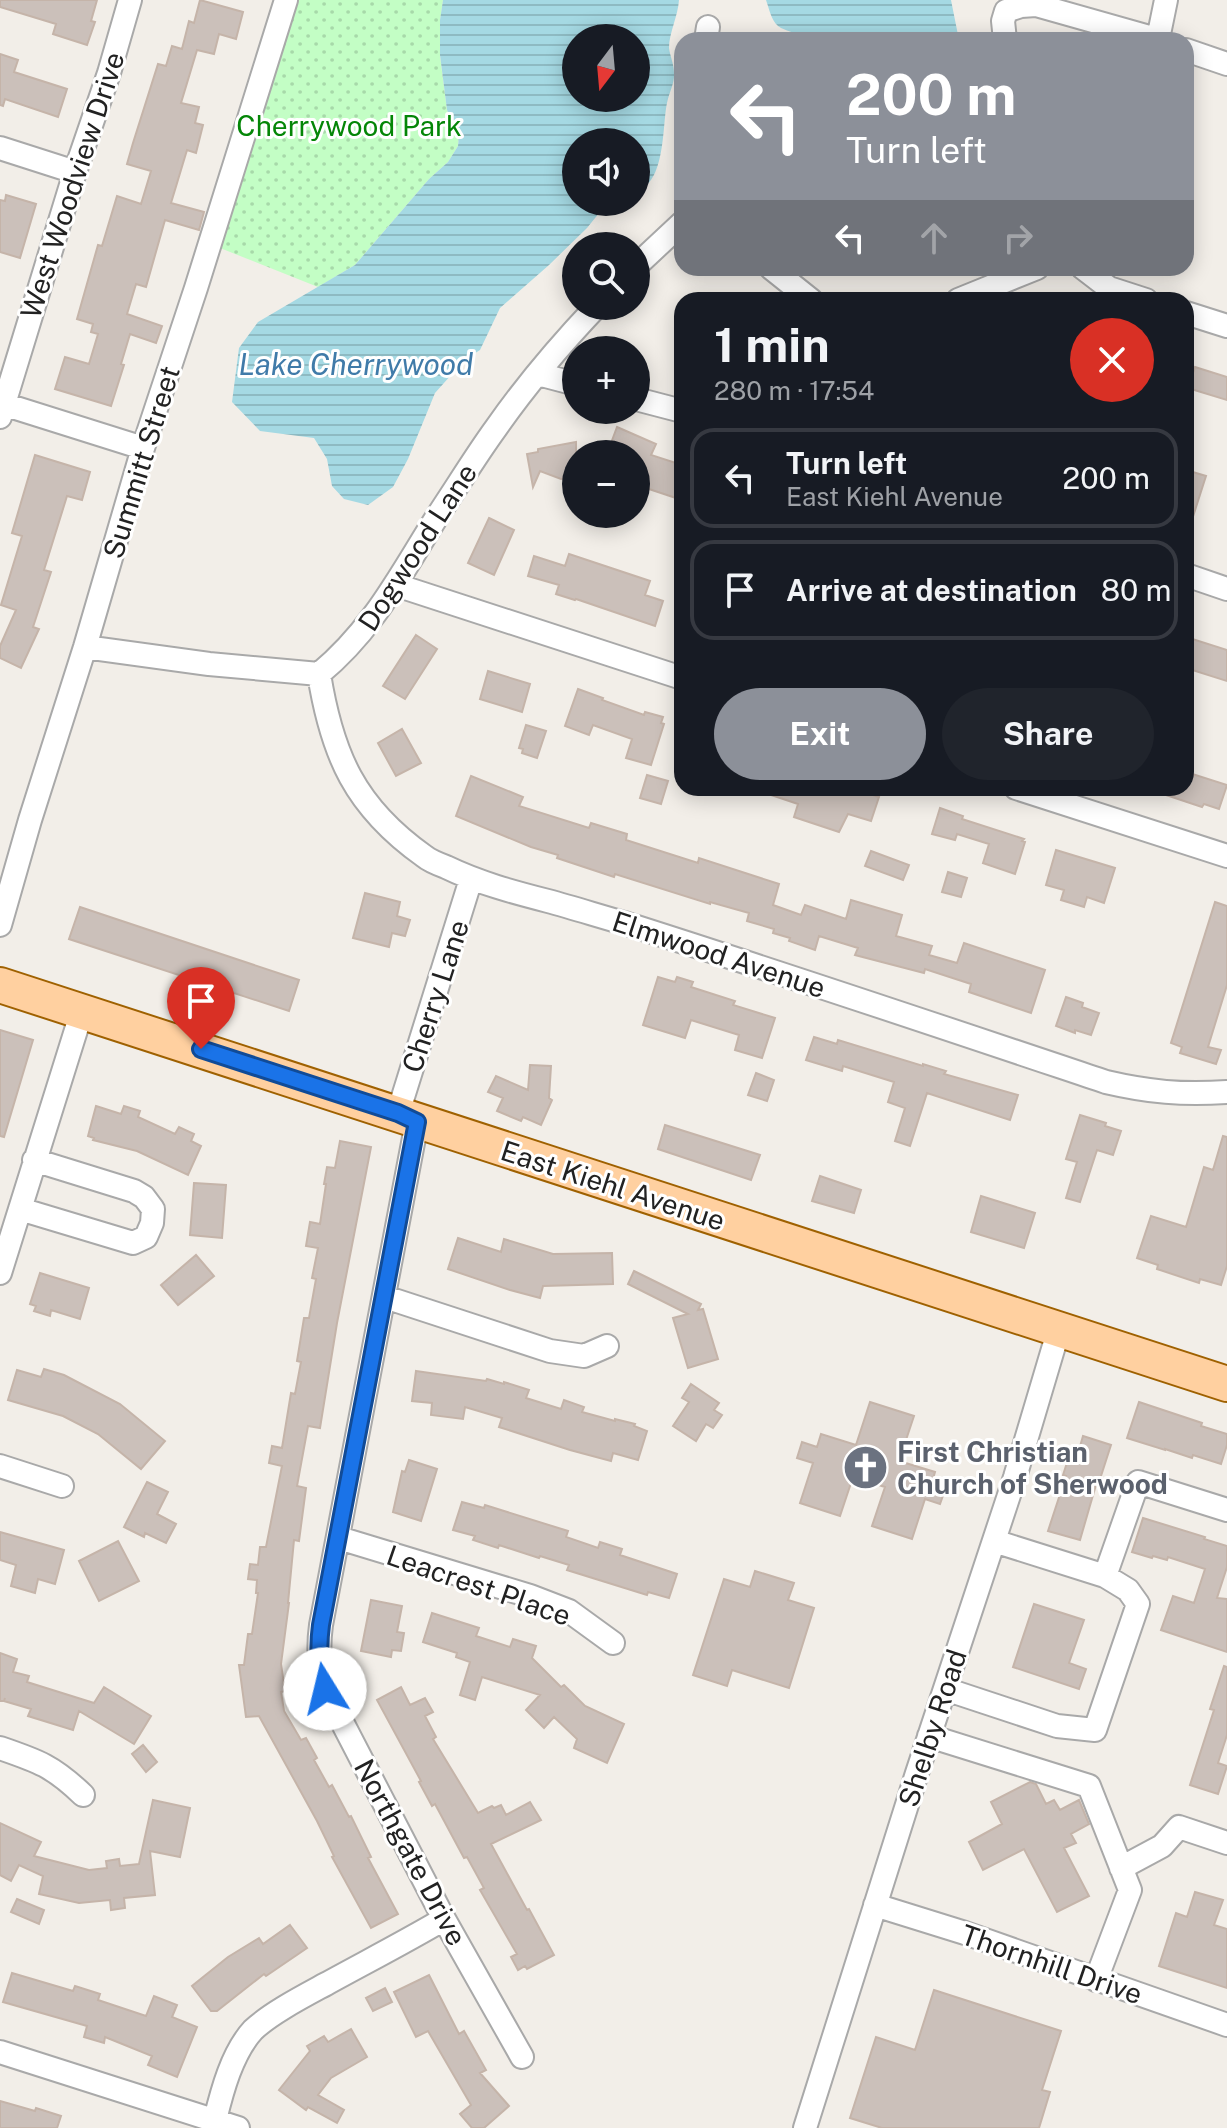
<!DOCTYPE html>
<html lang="en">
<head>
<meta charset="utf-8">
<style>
	body { margin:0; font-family:"Public Sans",sans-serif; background:#20242c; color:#f1f3f6; height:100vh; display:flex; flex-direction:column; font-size:30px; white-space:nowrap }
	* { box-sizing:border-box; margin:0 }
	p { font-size:26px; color:#9ea1a6 }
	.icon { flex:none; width:44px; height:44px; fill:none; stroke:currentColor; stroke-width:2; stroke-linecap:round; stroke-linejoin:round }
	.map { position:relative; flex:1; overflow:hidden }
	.details { position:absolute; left:674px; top:292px; width:520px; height:504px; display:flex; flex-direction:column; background:#171b24; border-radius:24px; box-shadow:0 4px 20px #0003 }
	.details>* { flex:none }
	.guide { position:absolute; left:674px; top:32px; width:520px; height:244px; border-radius:24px; box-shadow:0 4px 20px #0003; background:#8c9099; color:#fff; overflow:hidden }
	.needle { width:52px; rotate:196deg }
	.buttons { position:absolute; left:562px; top:24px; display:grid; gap:16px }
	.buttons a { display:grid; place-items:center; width:88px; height:88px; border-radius:50%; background:#171b24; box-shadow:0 4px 20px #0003; font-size:40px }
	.pin { position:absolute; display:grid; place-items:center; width:68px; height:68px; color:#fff; margin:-82px -34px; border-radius:50% 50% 50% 0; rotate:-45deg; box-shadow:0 0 8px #0007 }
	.pin .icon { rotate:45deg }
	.me { position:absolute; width:88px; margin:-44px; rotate:351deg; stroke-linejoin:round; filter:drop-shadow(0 0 6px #0008) }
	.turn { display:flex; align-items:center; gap:28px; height:168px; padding:0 40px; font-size:36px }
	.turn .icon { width:104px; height:104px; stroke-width:2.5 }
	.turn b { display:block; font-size:56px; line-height:68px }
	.lanes { display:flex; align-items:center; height:76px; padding:0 40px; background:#0003; justify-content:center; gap:40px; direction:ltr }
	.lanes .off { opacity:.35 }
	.round { display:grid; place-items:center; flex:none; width:84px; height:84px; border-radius:42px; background:#20242c }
	.headline { display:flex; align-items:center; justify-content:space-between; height:136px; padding:0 40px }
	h1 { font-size:48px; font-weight:700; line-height:60px }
	.cta { display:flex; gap:16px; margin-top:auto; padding:16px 40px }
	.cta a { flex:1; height:92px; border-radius:48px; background:#8c9099; color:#fff; font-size:32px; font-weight:700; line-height:92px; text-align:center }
	.cta a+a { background:#20242c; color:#f1f3f6 }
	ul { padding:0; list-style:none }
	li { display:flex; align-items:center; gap:24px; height:100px; margin:0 16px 12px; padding:0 24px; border:4px solid #363941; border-radius:24px }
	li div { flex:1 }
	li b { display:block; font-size:30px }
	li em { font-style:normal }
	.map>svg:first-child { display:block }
</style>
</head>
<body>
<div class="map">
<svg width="1227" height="2128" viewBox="0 0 1227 2128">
	<defs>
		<pattern id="park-dots" width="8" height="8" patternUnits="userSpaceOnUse" patternTransform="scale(2)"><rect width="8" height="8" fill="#c3fec5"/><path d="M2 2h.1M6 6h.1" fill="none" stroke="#a7d9a9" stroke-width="1.8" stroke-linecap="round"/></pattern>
		<pattern id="water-rules" width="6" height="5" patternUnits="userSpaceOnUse" patternTransform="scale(2)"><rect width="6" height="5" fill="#a5d9e3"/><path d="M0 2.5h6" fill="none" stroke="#8ebac2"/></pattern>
	</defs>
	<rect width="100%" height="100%" fill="#f2eee8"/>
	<path fill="url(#park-dots)" d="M286 0H443L440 20V56L447 110 459 136 458 146 448 162 429 179 355 265 318 287 210 244Z"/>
	<path fill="url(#water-rules)" fill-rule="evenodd" d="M443 0H679C678 16 669 33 669 48 670 56 674 64 674 73 675 82 669 93 667 103 662 127 666 183 636 191V142H576V202H608L587 228 549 265 500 308 480 350 469 357 452 374 435 393 408 459 393 487 368 505 344 499 332 486 327 459 314 438 260 431 232 402 239 348 258 322 355 265 429 179 448 162 458 146 459 136 447 110 440 55V20ZM576 38H636V98H576Z
		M766 0H951L959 40H802C794 30 786 32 778 26 771 20 769 8 766 0Z"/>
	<path fill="#cbc0ba" stroke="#c5b4a9" stroke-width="2" d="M0 0H97L91 21 95 22 87 45 53 34 56 24 0 7Z
		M200 0 243 12 236 39 219 34 214 54 197 50 181 103 199 107 195 123 203 125 196 153 187 150 171 203 204 212 199 230 165 220 146 287 136 284 127 314 162 326 156 343 130 334 121 364 124 365 111 406 55 389 65 357 89 364 98 334 91 332 93 324 77 319 98 245 102 246 117 196 141 204 151 171 127 164 133 143 158 64 166 66 172 46 182 49 189 21 194 23Z
		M0 54 18 60 14 72 67 89 58 117 5 99 3 106 0 105Z
		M6 195 36 204 20 258 0 252V200L5 201Z
		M1195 367 1227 377V400L1188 388Z
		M617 427 656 444 651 455 682 465V500L640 486 638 492H636V454H607Z
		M576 442V477L561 479 540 471 533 487 527 454 538 452V449Z
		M35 455 90 472 82 500 67 496 44 570 51 572 33 627 39 629 21 668 0 658V646L16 610 1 605 22 536 12 533Z
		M1186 470 1206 476 1189 529 1186 528Z
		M489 518 514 530 494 575 468 563Z
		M569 554 650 581 645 595 663 601 655 626 576 599 575 600 556 594 559 585 528 576 534 556 565 566Z
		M416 635 437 649 405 699 383 686Z
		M1186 637 1227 650V681L1186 668Z
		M488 671 530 684 522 712 480 699Z
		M578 689 603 698 602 700 644 715 645 712 663 717 661 723 664 724 651 765 626 758 632 739 593 725 589 735 565 726Z
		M526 725 546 731 537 758 522 753 523 749 519 748Z
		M402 729 421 763 396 776 378 743Z
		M1186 772 1227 785 1219 809 1204 804 1202 807 1154 791V788H1186Z
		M647 775 668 781 661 804 640 798Z
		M471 776 523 797 519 806 589 828 591 823 627 834 626 840 698 863 699 858 779 884 773 905 801 915 805 905 846 919 851 900 902 915 896 936 932 946 929 955 957 963 964 943 1045 970 1031 1013 969 992 971 984 925 969 924 973 855 955 858 948 819 936 815 950 789 941 790 938 773 933 774 929 747 921 749 913 710 902V904L615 874 614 877 557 858 558 855 531 847 456 816Z
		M759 788H852L879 797 871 821 848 814 839 832 794 817 798 804 759 791Z
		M940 808 963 816 962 819 1024 839 1022 841 1025 842 1015 874 983 863 989 844 957 834 955 840 932 834Z
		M1056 850 1115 868 1104 903 1087 897 1084 907 1061 900 1064 890 1046 885Z
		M871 851 909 865 903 880 865 866Z
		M948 872 967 878 961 897 942 892Z
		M365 893 400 902 397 916 410 920 405 936 392 933 389 947 353 938Z
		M1215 902 1227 906V985L1208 1047 1221 1050 1216 1064 1180 1053 1182 1047 1171 1043Z
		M80 907 299 980 289 1011 69 939Z
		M658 977 675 982 677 977 693 982 691 987 735 1001 733 1005 775 1018 762 1058 735 1050 739 1035 691 1020 685 1038 643 1025Z
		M1066 997 1083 1003 1082 1007 1099 1013 1091 1035 1075 1030V1033L1056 1026Z
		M0 1030 33 1040 4 1137 0 1136Z
		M814 1037 837 1044 838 1040 923 1066V1064L946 1071 944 1074 1018 1095 1010 1120 927 1093 910 1146 895 1141 905 1108 888 1102 894 1082 843 1066 842 1071 806 1060Z
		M530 1065 551 1066 549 1098 552 1100 541 1125 523 1117 521 1121 497 1111 503 1098 488 1092 496 1076 528 1090Z
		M756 1073 774 1080 767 1101 748 1095Z
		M96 1106 121 1114 124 1106 140 1111 138 1117 175 1134 179 1127 194 1134 191 1141 201 1146 188 1175 137 1151 93 1140 94 1138 88 1136Z
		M1080 1115 1106 1123 1105 1126 1121 1131 1113 1155 1097 1150 1080 1202 1066 1198 1077 1162 1066 1159Z
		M665 1125 760 1155 751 1180 658 1149Z
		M1223 1136 1227 1137V1266L1221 1285 1200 1279 1199 1283 1157 1269 1158 1265 1137 1258 1151 1216 1186 1227 1204 1167 1213 1170Z
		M340 1141 371 1147 337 1323 320 1428 308 1426 297 1486 306 1488 299 1541 294 1540 288 1603H289L281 1664 285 1691 281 1692 284 1711 301 1740 306 1738 317 1758 314 1760 329 1787 332 1785 349 1817 351 1816 371 1857 368 1858 398 1914 371 1928 332 1857 334 1856 317 1821 259 1716 246 1717 239 1665H244L248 1634H252L258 1593H256L257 1580 248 1579 250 1564 258 1565 260 1547H266L282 1466 269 1463 272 1446 282 1448 291 1393 295 1394 301 1362 297 1361 304 1318H309L316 1279 312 1278 318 1248 306 1246 310 1222 320 1224 326 1184H324L327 1167 335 1168Z
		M820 1176 861 1190 854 1213 812 1201Z
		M194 1183 226 1185 222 1238 190 1235Z
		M981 1196 1035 1213 1024 1248 971 1232Z
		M458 1238 501 1252 504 1239 553 1254 612 1253 613 1284 543 1286 540 1298 510 1290 448 1269Z
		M196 1255 214 1276 178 1305 161 1285Z
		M634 1271 701 1304 698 1310 703 1309 718 1359 688 1368 673 1318 688 1314 628 1284Z
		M40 1273 89 1288 80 1319 51 1310 50 1316 34 1311 36 1306 30 1304Z
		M44 1369 64 1375 120 1404 165 1441 141 1469 98 1434 63 1416 8 1400 17 1370 41 1377Z
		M416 1371 486 1381 487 1379 504 1384V1382L529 1390 526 1398 561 1409 564 1400 584 1407 582 1412 615 1421V1419L635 1424 634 1426 647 1431 638 1460 613 1453 611 1461 570 1450 499 1427 502 1418 465 1407 463 1419 431 1415 432 1403 412 1401Z
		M691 1384 719 1403 714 1410 722 1415 713 1428 706 1424 696 1441 673 1426 689 1402 682 1398Z
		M870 1402 914 1416 899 1461 935 1472 931 1486 945 1490 940 1504 925 1499 912 1539 872 1526 885 1487 853 1477 840 1516 800 1503 813 1463 797 1458 802 1442 817 1447 821 1434 856 1445Z
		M1139 1402 1202 1423 1201 1426 1227 1434V1445L1221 1464 1193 1455 1192 1458 1165 1449V1450L1127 1438Z
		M1083 1436 1111 1445 1100 1479 1098 1478 1080 1540 1048 1531 1066 1476 1063 1475 1072 1447 1079 1450Z
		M409 1460 437 1469 421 1521 393 1512 402 1471 405 1472Z
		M147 1482 168 1492 157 1514 176 1524 166 1543 145 1533 144 1537 124 1527Z
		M462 1502 484 1508 485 1505 568 1531 566 1537 598 1548 600 1542 622 1549 620 1555 677 1574 669 1598 648 1592 647 1595 567 1570 569 1565 540 1556 539 1558 499 1545 498 1548 473 1540 475 1536 453 1530Z
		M1143 1518 1205 1537 1204 1539 1227 1546V1567L1217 1598 1227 1599V1652L1161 1630 1173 1596 1194 1603 1205 1569 1168 1557 1167 1560 1153 1556 1152 1558 1132 1552Z
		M0 1532 64 1550 55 1584 38 1579 35 1593 11 1586 16 1565 0 1560Z
		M118 1541 139 1581 99 1601 79 1561Z
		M755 1571 794 1583 788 1600 814 1608 789 1688 732 1670 727 1686 693 1675 724 1579 750 1587Z
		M371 1600 402 1606 397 1632 404 1633 401 1651 392 1650 391 1657 361 1651Z
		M1034 1604 1084 1620 1069 1663 1086 1669 1079 1689 1013 1667Z
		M432 1613 479 1628 476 1636 510 1647 513 1639 536 1646 532 1658 561 1687 564 1685 585 1706 624 1724 607 1763 574 1748 577 1739 554 1717 544 1728 526 1710 540 1695 482 1677 475 1700 460 1695 470 1662 456 1657 457 1653 423 1642Z
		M0 1653 17 1659 13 1672 29 1676 27 1682 94 1703 104 1687 151 1716 134 1744 79 1711 73 1730 28 1716 31 1709 4 1701 5 1698 4 1701H0Z
		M1224 1666 1227 1667V1735L1218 1763 1227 1766 1218 1794 1190 1785 1214 1710 1210 1709Z
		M401 1687 410 1705 425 1698 433 1712 425 1716 436 1737 433 1739 478 1813 492 1806 494 1808 501 1805 506 1815 530 1802 541 1820 491 1844 527 1910 529 1909 554 1955 527 1969 525 1966 518 1970 511 1957 517 1954 480 1890 484 1888 467 1857 464 1858 435 1804 432 1806 419 1782 421 1781 377 1700Z
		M143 1745 157 1762 146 1772 132 1754Z
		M1030 1782 1036 1784 1046 1804 1054 1800 1060 1810 1079 1800 1089 1824 1071 1834 1076 1843 1064 1848 1089 1896 1057 1912 1024 1849 983 1870 969 1842 1002 1824 991 1802Z
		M153 1800 190 1808 180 1857 150 1851 155 1895 124 1898 125 1908 111 1910 110 1900 79 1903 39 1894 43 1876 19 1865 11 1881 0 1875V1823L41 1842 34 1856 89 1870 107 1868 106 1861 119 1859 120 1866 139 1864Z
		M1195 1892 1223 1900 1214 1925 1227 1929V1988L1159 1966 1176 1913 1187 1917Z
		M17 1899 44 1910 39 1924 11 1912Z
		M290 1925 307 1948 266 1976 264 1974 217 2011H211L192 1986 228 1957 259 1938 263 1944Z
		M12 1973 73 1991 75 1986 100 1994 98 2000 146 2016 154 1996 177 2005 172 2017 197 2027 177 2077 148 2065 152 2056 105 2037 104 2043 84 2037 87 2026 3 2002Z
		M429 1975 459 2034 464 2031 486 2070 480 2073 509 2106 484 2128H472L460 2114 471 2105 428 2031 416 2037 394 1992Z
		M385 1988 392 2002 373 2011 366 1998Z
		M934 1990 1061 2031 1042 2090 1050 2092 1039 2128H882L850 2118 876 2037 915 2050Z
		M351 2029 367 2057 331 2078 318 2095 344 2110 337 2123 308 2107 306 2110 279 2090 310 2051 307 2046 324 2036 328 2042Z
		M0 2101 35 2111 36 2108 61 2116 57 2128H0Z"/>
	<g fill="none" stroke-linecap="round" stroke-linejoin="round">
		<defs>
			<path id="minor" d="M1158 39 1166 0
				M706 40 708 27
				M1005 40 1003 21 1006 11 1021 6 1036 5 1160 40
				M1186 50 1227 64
				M0 148 75 172
				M636 266 682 223
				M771 268 811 300
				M1083 268 1109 288 1146 300
				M958 300 1037 268
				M1186 313 1227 326
				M538 374 576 384
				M636 399 682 411
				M0 403 143 448
				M0 417 75 172 109 73 130 0
				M1186 575 1227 589
				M396 585 682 678
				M85 647 209 664 319 674C376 627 403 569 442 509 460 482 477 454 496 428 526 385 561 344 597 306
				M319 674C332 755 355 807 424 856 430 861 438 864 446 867 479 883 513 892 548 901 574 908 599 916 624 923 785 974 945 1028 1106 1082 1149 1092 1182 1095 1227 1092
				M1016 788 1227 856
				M0 925 30 820 85 647 143 448 196 288 286 0
				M398 1113 471 879
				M417 1122 321 1625C318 1647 319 1668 325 1689L444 1919 522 2057
				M20 1209 133 1243 146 1237 152 1223 153 1209 144 1197 134 1191 34 1160
				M0 1273 82 1011
				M385 1297 550 1351 584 1356 607 1346
				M0 1466 62 1486
				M339 1538 530 1596 569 1611 613 1643
				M1105 1576 1138 1482 1227 1510
				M945 1689 1057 1726 1095 1730 1138 1604 1128 1590 1105 1576 994 1541
				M929 1736 1089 1786 1130 1890 1096 1980
				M0 1748C38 1761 53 1766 83 1795
				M1121 1868 1162 1846 1179 1827 1227 1843
				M875 1905 965 1933 1227 2025
				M0 2052 238 2128
				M215 2120C222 2091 232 2053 253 2030 271 2013 304 1996 326 1984 366 1962 405 1942 444 1919
				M805 2128 917 1773 1015 1477 1059 1329"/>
			<path id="primary" d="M0 985 1227 1384"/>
		</defs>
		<use href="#minor" stroke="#a9a9a9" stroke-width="26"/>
		<use href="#primary" stroke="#9f6100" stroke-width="38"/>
		<use href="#minor" stroke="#fff" stroke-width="22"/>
		<use href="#primary" stroke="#ffd0a0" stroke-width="34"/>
	</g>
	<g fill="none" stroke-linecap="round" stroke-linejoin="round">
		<defs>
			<path id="route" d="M201 1049 398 1113 417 1122 321 1625C318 1647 319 1668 325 1689"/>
		</defs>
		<use href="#route" stroke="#114b97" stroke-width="20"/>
		<use href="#route" stroke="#1a73e8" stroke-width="14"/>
	</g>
	<defs>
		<symbol id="church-disc" viewBox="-11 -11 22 22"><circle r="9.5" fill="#6b7280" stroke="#fff"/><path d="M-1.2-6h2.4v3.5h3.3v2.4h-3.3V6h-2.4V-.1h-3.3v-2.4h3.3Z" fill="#fff"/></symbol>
	</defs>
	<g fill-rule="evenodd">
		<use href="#church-disc" x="840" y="1442" width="51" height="51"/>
	</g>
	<g text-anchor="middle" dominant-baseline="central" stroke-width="6" stroke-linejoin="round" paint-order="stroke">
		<g font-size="28" fill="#048607" stroke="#fff">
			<text x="349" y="125">Cherrywood Park</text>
		</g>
		<g font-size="28" fill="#222" stroke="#fff">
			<text transform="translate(72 185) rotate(-72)">West Woodview Drive</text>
			<text transform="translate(141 462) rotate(-73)">Summitt Street</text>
			<text transform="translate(417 547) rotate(-57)">Dogwood Lane</text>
			<text transform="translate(719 954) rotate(18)">Elmwood Avenue</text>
			<text transform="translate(435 996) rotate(-72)">Cherry Lane</text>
			<text transform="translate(613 1185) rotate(18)">East Kiehl Avenue</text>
			<text transform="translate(479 1585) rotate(19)">Leacrest Place</text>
			<text transform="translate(932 1728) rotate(-72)">Shelby Road</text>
			<text transform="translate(411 1852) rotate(62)">Northgate Drive</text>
			<text transform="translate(1052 1964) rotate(19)">Thornhill Drive</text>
		</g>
		<g font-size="28" font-weight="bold" fill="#5b616d" stroke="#fff" text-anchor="start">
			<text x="897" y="1451">First Christian<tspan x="897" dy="32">Church of Sherwood</tspan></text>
		</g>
		<g font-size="30" font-style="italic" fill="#407ba9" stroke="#fff">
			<text x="356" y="364">Lake Cherrywood</text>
		</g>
	</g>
</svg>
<div class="buttons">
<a><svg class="needle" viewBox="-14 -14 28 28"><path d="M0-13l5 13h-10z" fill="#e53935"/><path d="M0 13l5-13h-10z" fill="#9ea1a6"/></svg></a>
<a><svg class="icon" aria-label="sound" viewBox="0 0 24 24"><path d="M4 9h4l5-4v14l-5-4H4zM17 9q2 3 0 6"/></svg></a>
<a><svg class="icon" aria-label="search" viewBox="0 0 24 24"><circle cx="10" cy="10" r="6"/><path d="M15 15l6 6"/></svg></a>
<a>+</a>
<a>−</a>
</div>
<div class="pin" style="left:201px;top:1049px;background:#d93025"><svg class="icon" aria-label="arrive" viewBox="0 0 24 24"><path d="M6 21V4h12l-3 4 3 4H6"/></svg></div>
<svg class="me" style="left:325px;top:1689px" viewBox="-20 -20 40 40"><circle r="19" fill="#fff"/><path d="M0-13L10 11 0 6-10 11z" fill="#1a73e8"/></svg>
<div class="guide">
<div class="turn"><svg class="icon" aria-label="left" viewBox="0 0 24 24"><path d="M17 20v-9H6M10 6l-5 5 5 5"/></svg><div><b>200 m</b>Turn left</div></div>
<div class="lanes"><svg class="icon" aria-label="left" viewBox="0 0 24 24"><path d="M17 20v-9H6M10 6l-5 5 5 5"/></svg><svg class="icon off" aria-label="ahead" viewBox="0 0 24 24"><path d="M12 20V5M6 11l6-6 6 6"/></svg><svg class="icon off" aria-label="right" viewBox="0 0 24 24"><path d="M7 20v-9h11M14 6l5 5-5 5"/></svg></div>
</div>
<section class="details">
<div class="headline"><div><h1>1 min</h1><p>280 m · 17:54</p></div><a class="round" style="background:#d93025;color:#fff"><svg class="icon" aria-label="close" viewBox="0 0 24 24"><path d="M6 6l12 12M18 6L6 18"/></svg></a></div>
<ul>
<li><svg class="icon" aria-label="left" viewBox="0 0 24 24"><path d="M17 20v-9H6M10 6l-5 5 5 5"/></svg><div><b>Turn left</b><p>East Kiehl Avenue</p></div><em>200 m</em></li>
<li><svg class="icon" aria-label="arrive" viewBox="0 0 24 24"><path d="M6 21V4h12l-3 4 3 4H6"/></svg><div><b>Arrive at destination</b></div><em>80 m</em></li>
</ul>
<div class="cta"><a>Exit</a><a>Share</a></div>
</section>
</div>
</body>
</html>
